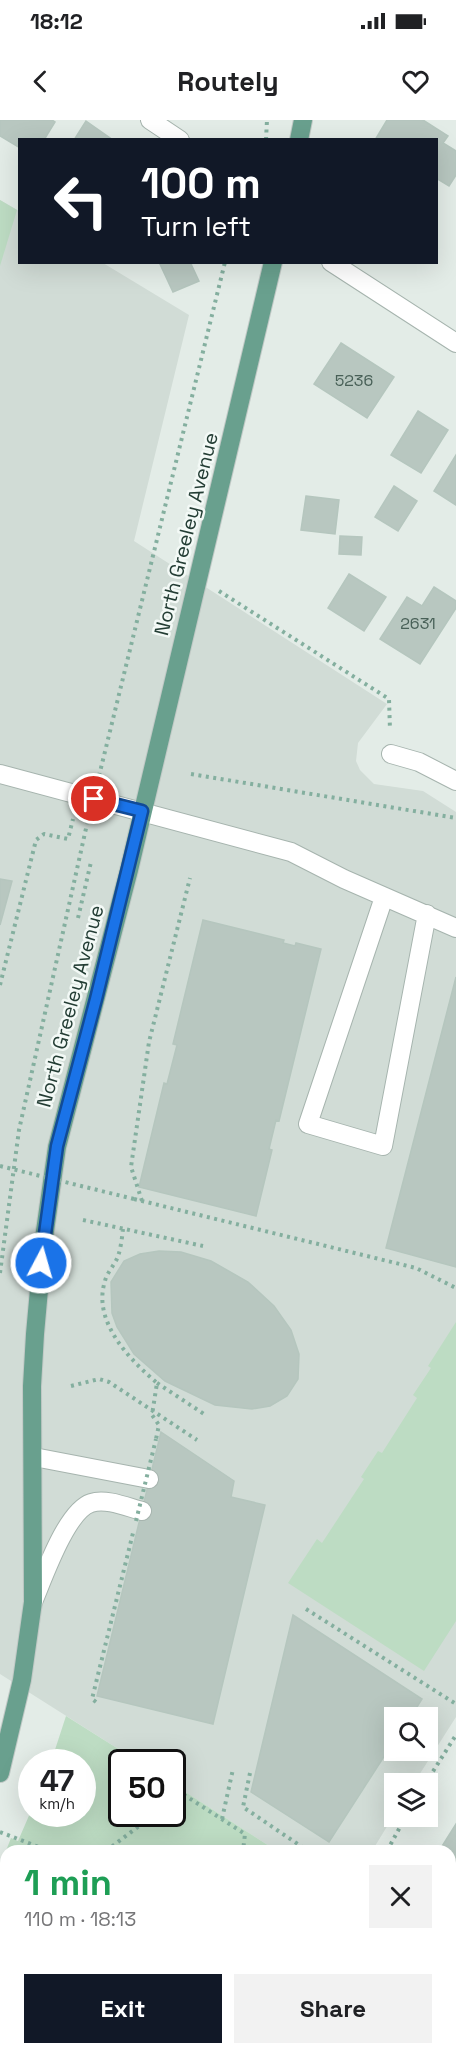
<!DOCTYPE html>
<html lang="en">
<head>
<meta charset="utf-8">
<style>
	body { margin:0; font-family:"Space Grotesk",sans-serif; background:#f2f2f2; color:#202124; height:100vh; display:flex; flex-direction:column; font-size:22px; white-space:nowrap }
	* { box-sizing:border-box; margin:0 }
	p { font-size:20px; color:#757577 }
	.icon { flex:none; width:33px; height:33px; fill:none; stroke:currentColor; stroke-width:2; stroke-linecap:round; stroke-linejoin:round }
	.map { position:relative; flex:1; overflow:hidden }
	.panel { position:absolute; left:0px; top:1725px; width:456px; height:210px; display:flex; flex-direction:column; background:#fff; border-radius:18px 18px 0 0; box-shadow:0 6px 24px #0002 }
	.panel>* { flex:none }
	.hud { position:absolute; left:18px; top:18px; width:420px; height:126px; border-radius:0px; box-shadow:0 6px 24px #0002; background:#111827; color:#fff; overflow:hidden }
	.fabs { position:absolute; left:384px; top:1587px; display:grid; gap:12px }
	.fabs a { display:grid; place-items:center; width:54px; height:54px; border-radius:0px; background:#fff; box-shadow:0 6px 24px #0002; font-size:30px }
	.speed { position:absolute; left:18px; top:1629px; display:flex; gap:12px; font-size:30px; font-weight:700; text-align:center }
	.speed>* { display:grid; place-content:center; width:78px; height:78px; border-radius:50%; background:#fff; box-shadow:0 6px 24px #0002; line-height:1 }
	.speed small { font-size:15px; font-weight:400 }
	.speed .limit { border:3px solid #111; border-radius:9px; background:#fff; color:#111 }
	.pin { position:absolute; display:grid; place-items:center; width:51px; height:51px; color:#fff; margin:-26px; border:3px solid #fff; border-radius:50%; box-shadow:0 2px 6px #0007 }
	.me { position:absolute; width:66px; margin:-33px; rotate:6deg; stroke-linejoin:round; filter:drop-shadow(0 0 4px #0008) }
	.turn { display:flex; align-items:center; gap:21px; height:126px; padding:0 24px; font-size:27px }
	.turn .icon { width:78px; height:78px; stroke-width:2.5 }
	.turn b { display:block; font-size:42px; line-height:51px }
	.round { display:grid; place-items:center; flex:none; width:63px; height:63px; border-radius:0px; background:#f2f2f2 }
	.summary { display:flex; align-items:center; justify-content:space-between; height:102px; padding:0 24px }
	h1 { font-size:36px; font-weight:600; line-height:45px; color:#1e9e55 }
	.primary-button { display:flex; gap:12px; margin-top:auto; padding:12px 24px }
	.primary-button a { flex:1; height:69px; border-radius:0px; background:#111827; color:#fff; font-size:24px; font-weight:600; line-height:69px; text-align:center }
	.primary-button a+a { background:#f2f2f2; color:#202124 }
	.status { display:flex; justify-content:space-between; align-items:center; height:42px; padding:0 30px; background:#fff; direction:ltr }
	.status svg { height:16px; fill:currentColor }
	header { display:flex; justify-content:space-between; align-items:center; height:78px; padding:0 24px; background:#fff; font-size:27px; font-weight:600 }
	.map>svg:first-child { display:block }
</style>
</head>
<body>
<div class="status"><b>18:12</b><svg viewBox="0 0 49 12"><path d="M0 12V9h3v3zM5 12V6h3v6zM10 12V3h3v9zM15 12V0h3v12zM26 1h20v11H26zM47 4h2v5h-2z"/></svg></div>
<header><svg class="icon" aria-label="back" viewBox="0 0 24 24"><path d="M15 5l-7 7 7 7"/></svg>Routely<svg class="icon" aria-label="heart" viewBox="0 0 24 24"><path d="M12 20l-8-8c-3-5 5-10 8-4 3-6 11-1 8 4z"/></svg></header>
<div class="map">
<svg width="456" height="1935" viewBox="0 0 456 1935">
	<rect width="100%" height="100%" fill="#e3ece7"/>
	<path fill="#d1dcd6" fill-rule="evenodd" d="M0 80 19 91 20 142 103 143 189 195 134 421 387 584 358 623 356 641 360 650 374 664 423 671 456 692V1597L414 1663 394 1664V1695L372 1731H277L173 1664 172 1642H139L0 1554ZM394 1598H428V1630H394Z"/>
	<path fill="#bddcc3" d="M0 80 17 90 0 146Z
		M456 1202V1501L424 1551 288 1463 317 1419 322 1423 364 1359 361 1357 378 1331 382 1333 417 1278 413 1275 431 1248 428 1246Z
		M66 1596 139 1642H122V1694H172L173 1664 277 1731H6V1929H249L245 1935H0V1746L11 1718 18 1721 31 1691 32 1694H82V1642H51Z"/>
	<path fill="#b8c7c0" stroke="#b5c6be" stroke-width="1.5" d="M0 0H52L55 2 44 20H20V28L0 16Z
		M387 0H423L448 16 443 23 456 31V55L449 66 436 58V20H375Z
		M86 1 113 20H74Z
		M159 142H195L191 144 199 161 173 172Z
		M341 223 394 257 367 298 314 264Z
		M418 291 448 310 421 353 391 335Z
		M456 335V385L434 371Z
		M394 366 417 381 398 411 375 397Z
		M306 376 339 380 335 414 301 410Z
		M340 416 362 417 361 435 339 434Z
		M349 454 386 477 364 511 328 488Z
		M434 467 456 481V488L420 544 380 519 407 477 422 486Z
		M0 759 12 761 0 805Z
		M203 800 284 820 283 823 295 826 296 823 321 829 279 1001 276 1000 269 1029 272 1030 256 1096 139 1067 164 963 167 964 177 925 173 924Z
		M456 857V1147L386 1128Z
		M159 1131 181 1132 211 1141 248 1162 274 1186 291 1210 299 1234 298 1259 287 1276 270 1286 252 1289 215 1285 165 1261 134 1234 117 1207 112 1193 111 1162 124 1141 140 1134Z
		M161 1312 234 1361 231 1377 265 1385 213 1604 97 1576Z
		M293 1495 422 1579 410 1598H394V1621L329 1722 251 1672Z
		M456 1704V1775L450 1771V1731H439Z
		M456 1875V1935H428L422 1929H450V1885Z"/>
	<g fill="none" stroke-linecap="round" stroke-linejoin="round">
		<defs>
			<path id="minor" d="M150 0 180 20
				M331 142 456 223
				M391 634 419 642 456 661
				M0 654 291 732 344 759 456 808
				M384 777 308 1004 383 1026 427 794
				M34 1337 149 1359
				M33 1482C43 1459 66 1391 91 1383 106 1378 127 1387 142 1391"/>
			<path id="major" d="M299 20 303 0
				M0 1653 22 1560 33 1482 32 1266 35 1214 43 1125 57 1027 129 750 273 142"/>
		</defs>
		<use href="#minor" stroke="#a6b4ae" stroke-width="20"/>
		<use href="#major" stroke="#c1c9c6" stroke-width="20"/>
		<path stroke="#84af9f" stroke-width="4" stroke-dasharray="3 4.5" stroke-linecap="butt" d="M266 20 267 0
			M219 471 389 579 390 610
			M191 654 456 698
			M99 656 225 142
			M78 798 91 742
			M0 865 36 720 44 714 68 719 73 699
			M134 1079 416 1148 456 1168
			M142 1081 131 1047 149 922 190 758
			M83 1100 203 1126
			M123 1109C122 1117 121 1128 118 1136 115 1145 107 1152 105 1161 92 1201 129 1239 157 1263L152 1295 159 1305 156 1319
			M0 1153 19 1010 87 704
			M157 1263 204 1294
			M71 1266 99 1259 109 1262 197 1320
			M306 1489 456 1584
			M96 1582 92 1579 133 1413
			M250 1653 243 1687 308 1731
			M425 1664 456 1615
			M172 1677 178 1671 245 1714 243 1731
			M222 1699 233 1649
			M0 1712 49 1731
			M106 1731 155 1694
			M387 1731 406 1696
			M298 1935 299 1929"/>
		<use href="#minor" stroke="#fff" stroke-width="18"/>
		<use href="#major" stroke="#69a08e" stroke-width="18"/>
		<path stroke="#84af9f" stroke-width="4" stroke-dasharray="3 4.5" stroke-linecap="butt" d="M0 1046 134 1079
			M136 1401 156 1319"/>
	</g>
	<g fill="none" stroke-linecap="round" stroke-linejoin="round">
		<defs>
			<path id="route" d="M41 1143 57 1026 96 879 142 691 94 679"/>
		</defs>
		<use href="#route" stroke="#114b97" stroke-width="15"/>
		<use href="#route" stroke="#1a73e8" stroke-width="10"/>
	</g>
	<g text-anchor="middle" dominant-baseline="central" stroke-width="5" stroke-linejoin="round" paint-order="stroke">
		<g font-size="16" fill="#486057">
			<text x="354" y="260">5236</text>
			<text x="418" y="503">2631</text>
		</g>
		<g font-size="20" fill="#233d34" stroke="#f3f9f6">
			<text transform="translate(186 414) rotate(-76)">North Greeley Avenue</text>
			<text transform="translate(70 886) rotate(-75)">North Greeley Avenue</text>
		</g>
	</g>
</svg>
<div class="fabs">
<a><svg class="icon" aria-label="search" viewBox="0 0 24 24"><circle cx="10" cy="10" r="6"/><path d="M15 15l6 6"/></svg></a>
<a><svg class="icon" aria-label="layers" viewBox="0 0 24 24"><path d="M12 4l9 5-9 5-9-5zM3 14l9 5 9-5"/></svg></a>
</div>
<div class="speed"><div>47<small>km/h</small></div><div class="limit">50</div></div>
<div class="pin" style="left:94px;top:679px;background:#d93025"><svg class="icon" aria-label="arrive" viewBox="0 0 24 24"><path d="M6 21V4h12l-3 4 3 4H6"/></svg></div>
<svg class="me" style="left:41px;top:1143px" viewBox="-20 -20 40 40"><circle r="17" fill="#1a73e8" stroke="#fff" stroke-width="3"/><path d="M0-11L8 9 0 5-8 9z" fill="#fff"/></svg>
<div class="hud">
<div class="turn"><svg class="icon" aria-label="left" viewBox="0 0 24 24"><path d="M17 20v-9H6M10 6l-5 5 5 5"/></svg><div><b>100 m</b>Turn left</div></div>
</div>
<section class="panel">
<div class="summary"><div><h1>1 min</h1><p>110 m · 18:13</p></div><a class="round"><svg class="icon" aria-label="close" viewBox="0 0 24 24"><path d="M6 6l12 12M18 6L6 18"/></svg></a></div>
<div class="primary-button"><a>Exit</a><a>Share</a></div>
</section>
</div>
</body>
</html>
